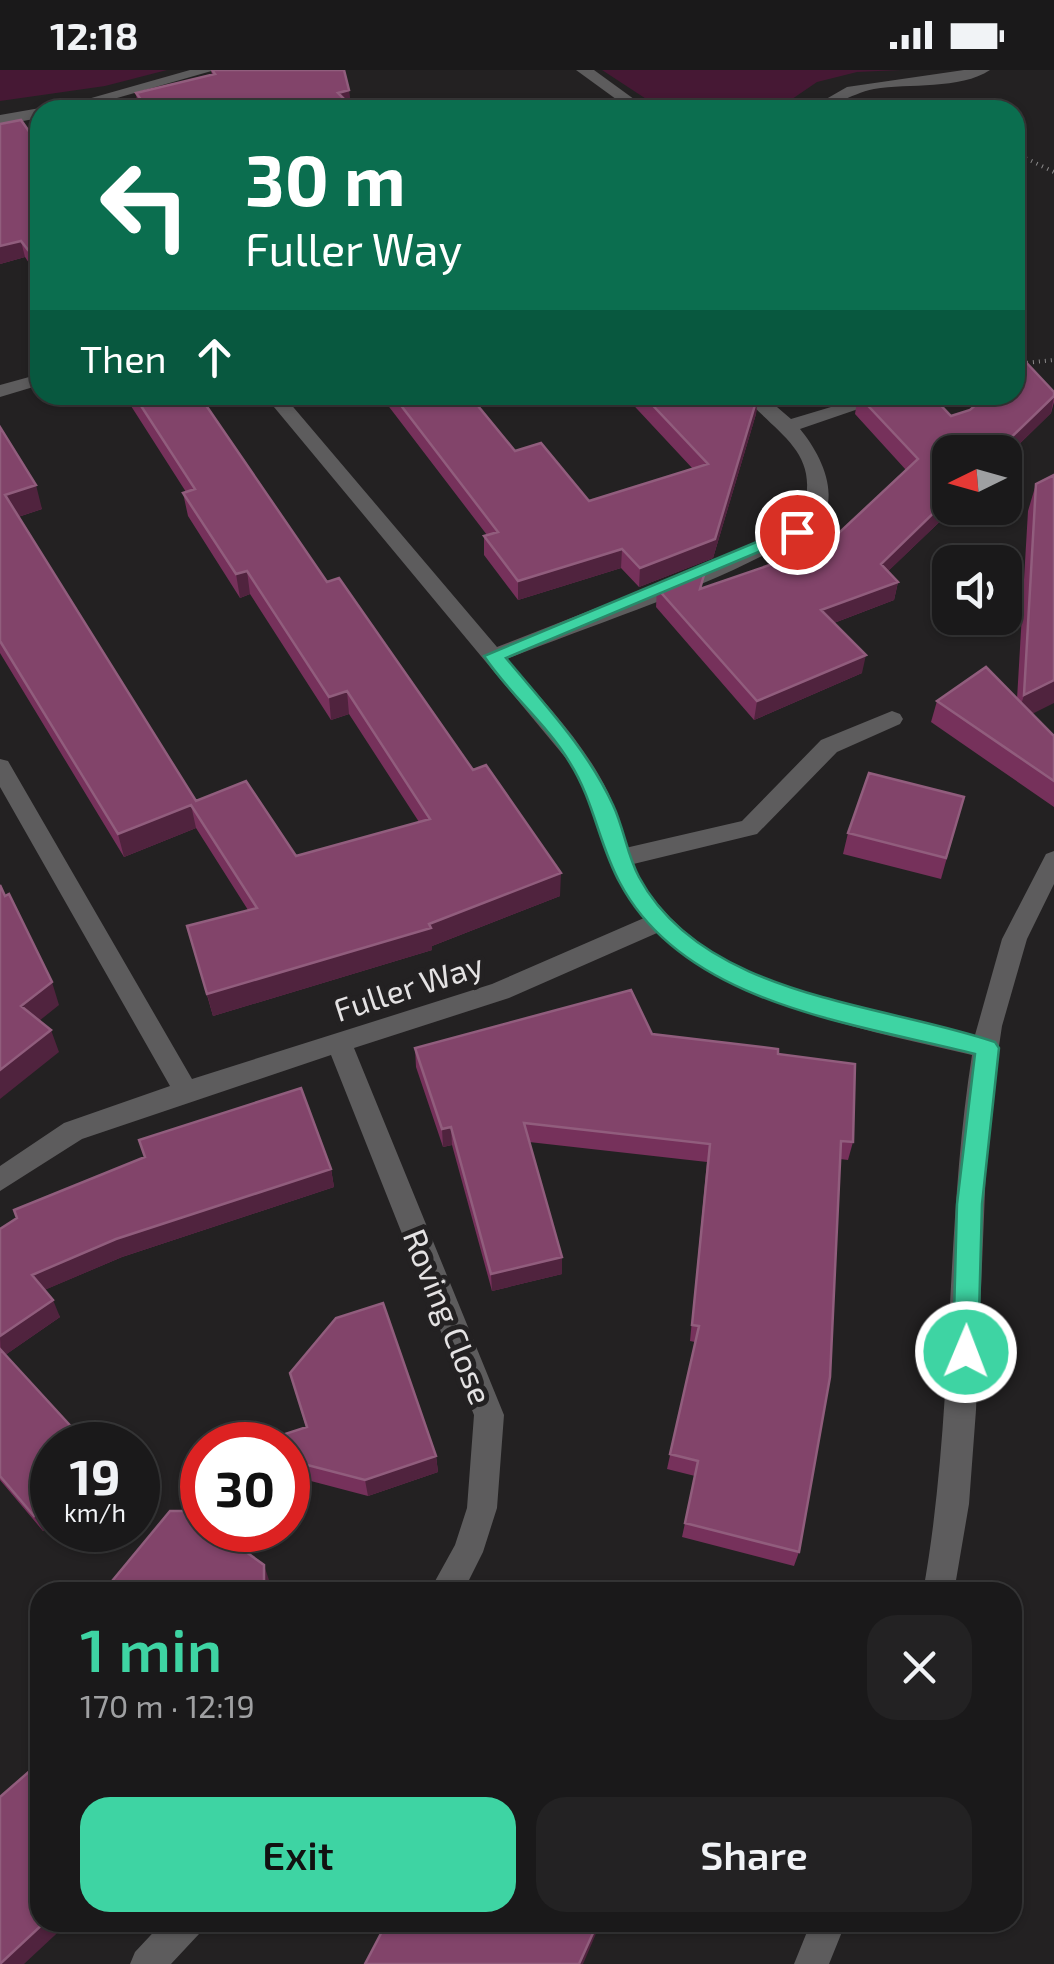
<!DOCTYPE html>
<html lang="en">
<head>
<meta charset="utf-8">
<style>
	body { margin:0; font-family:"Exo 2",sans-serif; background:#232223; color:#f1f3f6; height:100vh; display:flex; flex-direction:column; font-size:38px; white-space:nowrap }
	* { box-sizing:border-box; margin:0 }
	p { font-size:32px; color:#9fa0a2 }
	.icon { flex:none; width:55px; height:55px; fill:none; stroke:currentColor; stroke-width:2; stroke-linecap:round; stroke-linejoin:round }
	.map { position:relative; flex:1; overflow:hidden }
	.drawer { position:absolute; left:30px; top:1512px; width:992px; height:350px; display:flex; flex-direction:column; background:#1a191a; border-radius:30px; box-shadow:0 2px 8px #0004,0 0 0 2px #383839 }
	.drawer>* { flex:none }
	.hud { position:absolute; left:30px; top:30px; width:995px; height:305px; border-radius:30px; box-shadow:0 2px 8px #0004,0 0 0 2px #383839; background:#0b6e4f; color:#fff; overflow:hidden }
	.needle { width:65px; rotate:265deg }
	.fabs { position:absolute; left:932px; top:365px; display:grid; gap:20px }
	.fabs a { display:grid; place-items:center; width:90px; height:90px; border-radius:20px; background:#1a191a; box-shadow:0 2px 8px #0004,0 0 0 2px #383839; font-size:50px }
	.speed { position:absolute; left:30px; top:1352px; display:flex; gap:20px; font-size:50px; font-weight:700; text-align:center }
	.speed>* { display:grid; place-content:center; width:130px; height:130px; border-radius:50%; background:#1a191a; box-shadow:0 2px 8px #0004,0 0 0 2px #383839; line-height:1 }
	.speed small { font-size:25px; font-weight:400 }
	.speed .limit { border:15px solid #d22; background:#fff; color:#111 }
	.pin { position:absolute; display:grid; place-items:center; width:85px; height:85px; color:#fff; margin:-42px; border:5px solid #fff; border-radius:50%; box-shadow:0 2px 10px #0007 }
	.me { position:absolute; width:110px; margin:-55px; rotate:1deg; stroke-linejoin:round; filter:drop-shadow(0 0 8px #0008) }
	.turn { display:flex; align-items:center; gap:35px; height:210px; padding:0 50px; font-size:45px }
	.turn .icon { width:130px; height:130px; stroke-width:2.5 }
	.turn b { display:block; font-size:70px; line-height:85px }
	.then { display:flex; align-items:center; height:95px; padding:0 50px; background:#0003; gap:20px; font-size:38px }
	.round { display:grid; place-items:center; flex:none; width:105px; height:105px; border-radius:30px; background:#232223 }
	.summary { display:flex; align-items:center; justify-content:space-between; height:170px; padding:0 50px }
	h1 { font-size:60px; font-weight:600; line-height:75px; color:#3ed4a3 }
	.action { display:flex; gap:20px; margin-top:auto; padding:20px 50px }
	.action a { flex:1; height:115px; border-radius:30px; background:#3ed4a3; color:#111; font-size:40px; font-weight:600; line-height:115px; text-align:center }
	.action a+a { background:#232223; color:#f1f3f6 }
	.status { display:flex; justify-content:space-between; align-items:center; height:70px; padding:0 50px; background:#1a191a; direction:ltr }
	.status svg { height:28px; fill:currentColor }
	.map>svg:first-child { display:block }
</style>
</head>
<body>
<div class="status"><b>12:18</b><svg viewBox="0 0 49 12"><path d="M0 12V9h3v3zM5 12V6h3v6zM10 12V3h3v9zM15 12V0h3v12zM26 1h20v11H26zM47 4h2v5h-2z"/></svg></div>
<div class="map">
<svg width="1054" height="1894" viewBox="0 0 1054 1894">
	<rect width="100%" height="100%" fill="#232122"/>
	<path fill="#461834" d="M0 0H167L105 16 0 31Z
		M602 0H901L857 2 817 12 776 40H663Z"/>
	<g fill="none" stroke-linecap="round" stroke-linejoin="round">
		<path stroke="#8b898a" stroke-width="4" stroke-dasharray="1 5" stroke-linecap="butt" d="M1015 83 1054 102
			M1015 294 1054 290"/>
		<path fill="#5d5c5d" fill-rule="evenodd" d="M892 641 900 644 903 649 900 654 837 682 757 764 621 797 609 788 621 779 742 751 821 670Z"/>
		<path fill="#5d5c5d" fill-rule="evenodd" d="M190 0H215L75 40H49Z
			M576 0H594L649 40H631Z
			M964 0H990C960 20 909 13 874 19 849 24 831 40 807 40L847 17Z
			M40 38 46 40H40V48L0 55V45Z
			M40 304V315L0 327V315Z
			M264 325H283L497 577 739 482 800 449C825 383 779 367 743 325H763L791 349 871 325H899L800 359C820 383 843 427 817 456 810 464 793 470 783 475 697 522 599 552 507 589 543 631 583 671 608 722 621 749 625 782 640 808 705 919 861 939 975 965L1002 869 1046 784 1054 781V814L1027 869 1002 956 988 1049 976 1340 969 1434 954 1522H923C955 1344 944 1163 972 985 861 959 746 938 657 863L509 928 354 978 504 1345 497 1438 483 1482 463 1522H429L455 1475 467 1438 474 1345 331 985 82 1069 0 1121V1096L64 1053 170 1016 0 717V689L8 691 192 1009 492 914 644 848C607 798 600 745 569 692Z
			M163 1852H204L199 1864 171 1894H130L135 1882Z
			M811 1852H846L829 1894H794Z"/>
	</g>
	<path fill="#76315b" d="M211 0 349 20 350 35 355 40H140L138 38 136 23 212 5Z
		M40 77V194L31 196 25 187 0 194Z
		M1054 322V332L1051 343 1005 388V382L950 438H954L888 501 898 512 894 530 834 553 862 603 754 650 656 537 657 518H704L825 476 906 400 855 344 858 325 951 346Z
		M124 325H199L327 512 560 826 432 876V880L213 946 187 856 248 840 196 758 124 787 0 583V357L42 439 18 447 196 731 296 786 419 752 349 644 331 650 250 524 240 528 188 446 183 423 186 422Z
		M380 325H469L515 381 589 431 693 399 624 325H758L756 344 713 488 639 517 621 498 518 530 484 485V466L487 465Z
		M768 325H797L777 332Z
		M1036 414 1032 644 1054 666V737L931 652 937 631 1017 629 1028 441Z
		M964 727 941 809 843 784 848 763Z
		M652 964 778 984 853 1072 848 1090 840 1089 799 1482 794 1496 682 1467 695 1406 667 1399 695 1272 690 1271 707 1092 529 1072 562 1187V1204L492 1221 452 1075 443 1077 416 997 415 978Z
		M331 1099 334 1117 122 1187 44 1220 60 1247 5 1285 52 1375V1453L43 1461 0 1410V1159L17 1148Z
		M290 1303 436 1386 438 1402 368 1426 288 1405V1375L306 1357Z"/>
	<path fill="#50233e" d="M349 20 350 35 338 23Z
		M21 171 25 187 0 194V176Z
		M40 176V194L31 196 28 180Z
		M758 325 756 344 713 488 639 517 640 498Z
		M778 325H797L777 332Z
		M842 325H858L842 330Z
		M1054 326 1051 343 1005 388V382H996Z
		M36 415 42 439 12 449 5 425Z
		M950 427V438H954L877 512 881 494Z
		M622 479 621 498 518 530V511Z
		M247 501 250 524 240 528 236 504Z
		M898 512 894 530 818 559 821 540Z
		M866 585 862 603 754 650 757 631Z
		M1054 610V633L1016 652 1024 625Z
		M347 621 349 644 331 650 329 627Z
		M191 735 196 758 124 787 118 764Z
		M561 803 560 826 432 876V880L213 946 207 924 429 854Z
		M52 912 59 935 29 959 21 936Z
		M51 960 59 982 0 1029V1000Z
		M451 1057 452 1075 443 1077 442 1059Z
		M331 1099 334 1117 122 1187 40 1222 32 1205 116 1169Z
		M562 1187V1204L492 1221 491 1204Z
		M53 1230 60 1247 1 1288 0 1266Z
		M436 1386 438 1402 368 1426 365 1410Z
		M52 1431V1453L43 1461 34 1446Z
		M264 1495 270 1513V1522H259Z
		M45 1852H69L24 1894H0Z
		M598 1852H601L583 1894H579Z"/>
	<path fill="#82446a" stroke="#915d7d" stroke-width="2.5" d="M212 0H344L349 20 338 23 355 40H286L283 37 271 40H149L136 23 215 4Z
		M21 50 40 77V176L28 180 21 171 0 176V54Z
		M1024 290 1054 322V326L996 382H950V427L881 494 898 512 821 540 866 585 757 631 657 518 706 498 700 519 825 476 918 389 858 325H931L951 346 970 340 987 325H1015V299Z
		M134 325H199L327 512 339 508 473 700 486 695 561 803 429 854 431 858 207 924 187 856 257 838 191 735 118 764 0 571V357L36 415 5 425 196 731 246 711 296 786 430 749 347 621 329 627 247 501 236 504 183 423 195 419Z
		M393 325H469L515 381 541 373 589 431 708 394 643 325H758L715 469 640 498 622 479 518 511 484 466 498 462Z
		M1054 405V610L1024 625 1036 414Z
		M986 597 1054 666V711L937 631Z
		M869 703 964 727 946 788 848 763Z
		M0 815 5 826 9 824 52 912 21 936 51 960 0 1000Z
		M631 920 652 964 778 979V984L855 994 853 1072 841 1071 830 1307 799 1482 685 1453 698 1391 670 1384 699 1256 692 1255 710 1074 524 1053 562 1187 491 1204 451 1057 442 1059 415 978Z
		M301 1018 331 1099 116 1169 32 1205 53 1230 0 1266V1159L17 1148 14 1140 145 1087 139 1070Z
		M383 1233 436 1386 365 1410 288 1390V1375H251L307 1357 290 1303 336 1248Z
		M0 1279 88 1375H52V1431L34 1446 0 1406Z
		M170 1441H190L202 1450V1460H216L264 1495V1516L259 1522H103Z
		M40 1692V1852H45L0 1894V1727Z
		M387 1852H598L579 1894H365Z"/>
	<path fill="#3ed4a3" stroke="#288a6a" stroke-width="2.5" d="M790 458 806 462 506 588C545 635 587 679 613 735 624 758 627 785 639 807 703 927 881 933 995 972L999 978 982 1134 978 1282 975 1290 966 1293 956 1290 953 1282 957 1134 975 984C855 953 685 935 620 813 599 775 594 731 570 693 547 654 509 624 484 586Z"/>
	<g text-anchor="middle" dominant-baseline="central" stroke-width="10" stroke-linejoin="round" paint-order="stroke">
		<g font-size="32" fill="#e4e2e3" stroke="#232122">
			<text transform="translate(408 916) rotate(-18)">Fuller Way</text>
			<text transform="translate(449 1246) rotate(68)">Roving Close</text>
		</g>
	</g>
</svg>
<div class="fabs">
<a><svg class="needle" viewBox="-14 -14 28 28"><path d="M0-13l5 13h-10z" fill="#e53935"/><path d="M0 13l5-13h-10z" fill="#9fa0a2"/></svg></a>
<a><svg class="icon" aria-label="sound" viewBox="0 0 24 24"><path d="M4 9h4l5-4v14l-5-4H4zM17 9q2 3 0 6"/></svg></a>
</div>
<div class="speed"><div>19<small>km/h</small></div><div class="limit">30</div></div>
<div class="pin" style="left:797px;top:462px;background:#d93025"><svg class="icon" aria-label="arrive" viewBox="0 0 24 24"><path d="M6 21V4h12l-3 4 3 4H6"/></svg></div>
<svg class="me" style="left:966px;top:1282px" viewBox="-20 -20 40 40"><circle r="17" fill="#3ed4a3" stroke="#fff" stroke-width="3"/><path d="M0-11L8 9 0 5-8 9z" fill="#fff"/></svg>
<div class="hud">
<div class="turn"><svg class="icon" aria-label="left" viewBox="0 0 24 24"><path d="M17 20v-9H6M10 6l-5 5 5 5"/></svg><div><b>30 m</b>Fuller Way</div></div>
<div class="then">Then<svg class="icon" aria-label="ahead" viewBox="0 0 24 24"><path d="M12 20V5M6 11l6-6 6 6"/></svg></div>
</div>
<section class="drawer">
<div class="summary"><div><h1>1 min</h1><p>170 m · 12:19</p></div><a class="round"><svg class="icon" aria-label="close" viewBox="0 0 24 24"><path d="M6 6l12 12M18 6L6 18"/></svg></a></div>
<div class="action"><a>Exit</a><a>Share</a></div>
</section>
</div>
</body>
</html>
